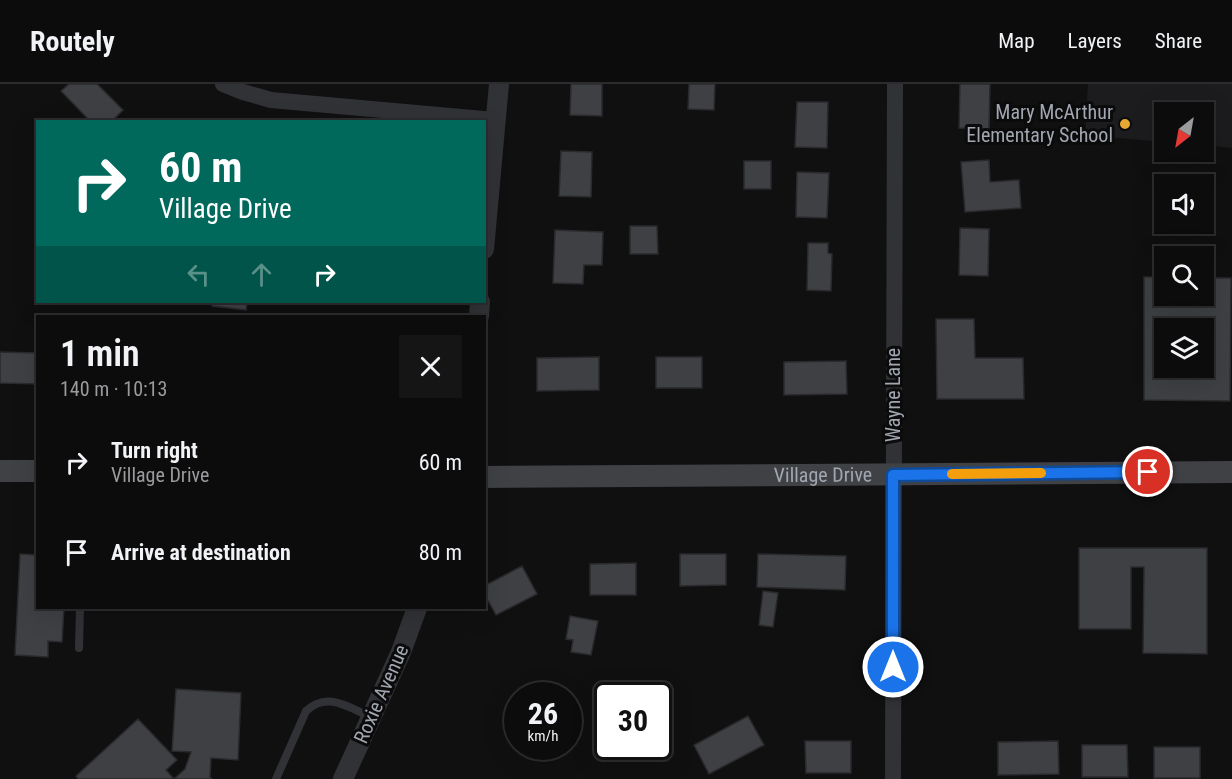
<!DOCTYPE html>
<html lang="en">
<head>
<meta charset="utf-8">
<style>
	body { margin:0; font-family:"Roboto Condensed",sans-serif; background:#151516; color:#f1f3f6; height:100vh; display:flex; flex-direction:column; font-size:22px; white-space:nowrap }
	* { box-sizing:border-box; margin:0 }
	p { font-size:20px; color:#9a9b9d }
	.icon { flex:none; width:33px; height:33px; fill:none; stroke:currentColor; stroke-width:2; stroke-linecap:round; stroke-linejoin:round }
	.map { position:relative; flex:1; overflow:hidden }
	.drawer { position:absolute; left:36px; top:231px; width:450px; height:294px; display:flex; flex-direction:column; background:#0c0c0d; border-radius:0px; box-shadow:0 6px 24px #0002,0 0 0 2px #2c2c2e }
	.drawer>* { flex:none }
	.hud { position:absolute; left:36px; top:36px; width:450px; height:183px; border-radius:0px; box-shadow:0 6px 24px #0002,0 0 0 2px #2c2c2e; background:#00695c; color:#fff; overflow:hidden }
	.needle { width:39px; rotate:211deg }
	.tools { position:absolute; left:1154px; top:18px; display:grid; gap:12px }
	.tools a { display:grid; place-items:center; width:60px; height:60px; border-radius:0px; background:#0c0c0d; box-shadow:0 6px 24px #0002,0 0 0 2px #2c2c2e; font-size:30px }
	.speed { position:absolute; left:504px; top:598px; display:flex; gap:12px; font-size:30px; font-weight:700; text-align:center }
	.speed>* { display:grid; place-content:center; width:78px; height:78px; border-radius:50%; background:#0c0c0d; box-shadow:0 6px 24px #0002,0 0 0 2px #2c2c2e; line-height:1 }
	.speed small { font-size:15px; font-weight:400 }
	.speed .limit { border:3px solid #111; border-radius:9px; background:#fff; color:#111 }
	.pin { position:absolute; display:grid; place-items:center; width:51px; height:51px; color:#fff; margin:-26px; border:3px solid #fff; border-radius:50%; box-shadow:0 2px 6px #0007 }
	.me { position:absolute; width:66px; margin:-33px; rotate:0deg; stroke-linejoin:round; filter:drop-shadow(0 0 4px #0008) }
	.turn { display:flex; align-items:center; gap:21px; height:126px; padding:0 24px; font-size:27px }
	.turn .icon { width:78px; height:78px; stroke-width:2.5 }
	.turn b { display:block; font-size:42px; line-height:51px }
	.lanes { display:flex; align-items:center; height:57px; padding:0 24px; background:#0003; justify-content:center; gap:30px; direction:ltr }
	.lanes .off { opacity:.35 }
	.round { display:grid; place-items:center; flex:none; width:63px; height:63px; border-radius:0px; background:#151516 }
	.headline { display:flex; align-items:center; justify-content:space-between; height:102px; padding:0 24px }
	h1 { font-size:36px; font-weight:600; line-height:45px }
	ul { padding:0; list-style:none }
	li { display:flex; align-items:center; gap:18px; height:90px; padding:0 24px }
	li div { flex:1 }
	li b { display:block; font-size:22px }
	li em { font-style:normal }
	header { display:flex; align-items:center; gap:36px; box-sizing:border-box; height:84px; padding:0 30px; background:#0c0c0d; border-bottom:2px solid #2c2c2e }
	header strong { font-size:28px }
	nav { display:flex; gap:33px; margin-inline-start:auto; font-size:21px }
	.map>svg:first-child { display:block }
</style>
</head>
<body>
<header>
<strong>Routely</strong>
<nav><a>Map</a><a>Layers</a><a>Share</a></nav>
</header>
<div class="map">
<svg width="1232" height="695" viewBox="0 0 1232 695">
	<rect width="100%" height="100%" fill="#101011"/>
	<path fill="#1c1c1e" d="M1088 0H1232V64L1203 61V28H1164V58L1085 51Z"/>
	<path fill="#3f4044" stroke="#2a2a2d" stroke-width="1.5" fill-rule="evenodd" d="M69 0H97L123 26 111 38H91L61 7Z
		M571 0H602V32L570 31Z
		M689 0H715L714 26 688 25Z
		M960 0H990L989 45 959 44Z
		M797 18H828L827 64 795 63Z
		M561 67 592 68 591 113 559 112Z
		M989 76 990 98 1019 96 1021 124 965 128 961 78Z
		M744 77H771V105H744Z
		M797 88 829 89 827 134 796 133Z
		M630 142H657L658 170H630Z
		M960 144 989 145 988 192 959 191Z
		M555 146 603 148 602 181H584L583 200 553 199Z
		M808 159H828V169L832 170 831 207 807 206Z
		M1144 193H1164V212H1203V194H1231L1230 317 1144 316ZM1164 244H1203V284H1164Z
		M213 218H247L246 226 212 222Z
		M936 235H974L975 274H1023L1024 315H937Z
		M0 268 38 269V300L0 299Z
		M599 273V306L537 307V274Z
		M656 273H702V304H656Z
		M846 277 847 310 784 311V278Z
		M1079 464H1207V570L1143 569 1144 483H1131V545H1079Z
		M20 470 38 471V524H64L62 558 48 557V573L15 571Z
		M680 470H726V501L680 502Z
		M758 470 846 472 845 506 757 503Z
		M636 479V511H590V480Z
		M522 482 537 510 496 531 484 509V502Z
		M763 507 778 509 773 543 759 541Z
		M570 532 598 537 591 571 571 568 573 556 566 555Z
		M176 605 241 609 238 676 211 674 210 693 212 695H174L185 685 191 668 172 667Z
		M748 632 764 661 709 690 694 661Z
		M138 635 177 676 166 686 174 695H78L76 692Z
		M805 657H851V689H806Z
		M1058 657 1059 690 998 691V658Z
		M1082 661H1127L1128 693H1082Z
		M1154 663H1200V694H1154Z"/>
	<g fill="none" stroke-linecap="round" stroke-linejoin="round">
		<path stroke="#313236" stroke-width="8" d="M79 564 80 524
			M276 695 306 627C327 607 348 623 371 633"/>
		<path stroke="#313236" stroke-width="16" d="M223 0 243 8 271 16 495 36
			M893 695 895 0"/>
		<path stroke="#313236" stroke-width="20" d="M484 165 499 0
			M479 232 480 218
			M343 695 401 568 417 524"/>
		<g stroke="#3f4145" stroke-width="22">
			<path d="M0 387H38"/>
			<path id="s1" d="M484 393 1232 388"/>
		</g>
	</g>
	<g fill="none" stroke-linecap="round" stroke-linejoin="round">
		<defs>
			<path id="route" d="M893 583V391L1148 388"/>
		</defs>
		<use href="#route" stroke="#114b97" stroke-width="15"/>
		<use href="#route" stroke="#1a73e8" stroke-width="10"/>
		<path stroke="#f59e0b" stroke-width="10" d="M952 390 1041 389"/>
	</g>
	<circle fill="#e7a931" stroke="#0b0b0c" stroke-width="2" cx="1125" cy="40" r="6"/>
	<g text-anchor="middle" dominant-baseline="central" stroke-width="6" stroke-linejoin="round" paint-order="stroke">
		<g font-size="20" fill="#a1a6b1" stroke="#0b0b0c" text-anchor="end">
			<text x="1113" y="28">Mary McArthur<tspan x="1113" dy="23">Elementary School</tspan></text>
		</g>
		<g font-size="20" fill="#a1a6b1" stroke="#0b0b0c">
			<text transform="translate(893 311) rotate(-90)">Wayne Lane</text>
			<text stroke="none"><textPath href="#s1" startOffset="339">Village Drive</textPath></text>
			<text transform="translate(381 610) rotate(-66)">Roxie Avenue</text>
		</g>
	</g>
</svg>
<div class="tools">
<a><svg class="needle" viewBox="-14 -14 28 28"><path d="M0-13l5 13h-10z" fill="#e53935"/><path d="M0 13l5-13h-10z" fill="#9a9b9d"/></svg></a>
<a><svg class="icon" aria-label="sound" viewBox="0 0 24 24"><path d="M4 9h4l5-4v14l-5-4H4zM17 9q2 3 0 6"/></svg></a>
<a><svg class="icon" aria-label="search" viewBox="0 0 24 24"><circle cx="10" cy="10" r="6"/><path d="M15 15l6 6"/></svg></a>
<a><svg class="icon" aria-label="layers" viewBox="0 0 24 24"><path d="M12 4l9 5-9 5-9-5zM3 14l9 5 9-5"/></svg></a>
</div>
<div class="speed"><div>26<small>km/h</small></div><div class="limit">30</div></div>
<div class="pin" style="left:1148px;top:388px;background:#d93025"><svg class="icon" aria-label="arrive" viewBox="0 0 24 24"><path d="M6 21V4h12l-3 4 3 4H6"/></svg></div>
<svg class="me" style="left:893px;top:583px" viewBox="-20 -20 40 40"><circle r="17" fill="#1a73e8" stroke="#fff" stroke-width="3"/><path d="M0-11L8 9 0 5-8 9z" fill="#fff"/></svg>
<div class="hud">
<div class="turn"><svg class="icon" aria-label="right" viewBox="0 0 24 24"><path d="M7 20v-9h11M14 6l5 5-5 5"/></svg><div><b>60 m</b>Village Drive</div></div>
<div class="lanes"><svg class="icon off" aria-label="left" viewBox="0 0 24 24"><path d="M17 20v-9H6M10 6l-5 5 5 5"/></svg><svg class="icon off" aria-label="ahead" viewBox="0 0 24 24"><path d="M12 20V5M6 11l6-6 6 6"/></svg><svg class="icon" aria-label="right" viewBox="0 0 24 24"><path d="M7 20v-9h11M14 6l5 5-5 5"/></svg></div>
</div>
<section class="drawer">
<div class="headline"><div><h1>1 min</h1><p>140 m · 10:13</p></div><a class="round"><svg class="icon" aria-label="close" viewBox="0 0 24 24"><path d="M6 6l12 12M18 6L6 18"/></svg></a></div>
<ul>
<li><svg class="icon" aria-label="right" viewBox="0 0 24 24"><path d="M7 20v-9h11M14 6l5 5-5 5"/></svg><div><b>Turn right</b><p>Village Drive</p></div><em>60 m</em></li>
<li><svg class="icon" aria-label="arrive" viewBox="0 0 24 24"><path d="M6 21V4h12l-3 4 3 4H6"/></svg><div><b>Arrive at destination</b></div><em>80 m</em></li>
</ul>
</section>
</div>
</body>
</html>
